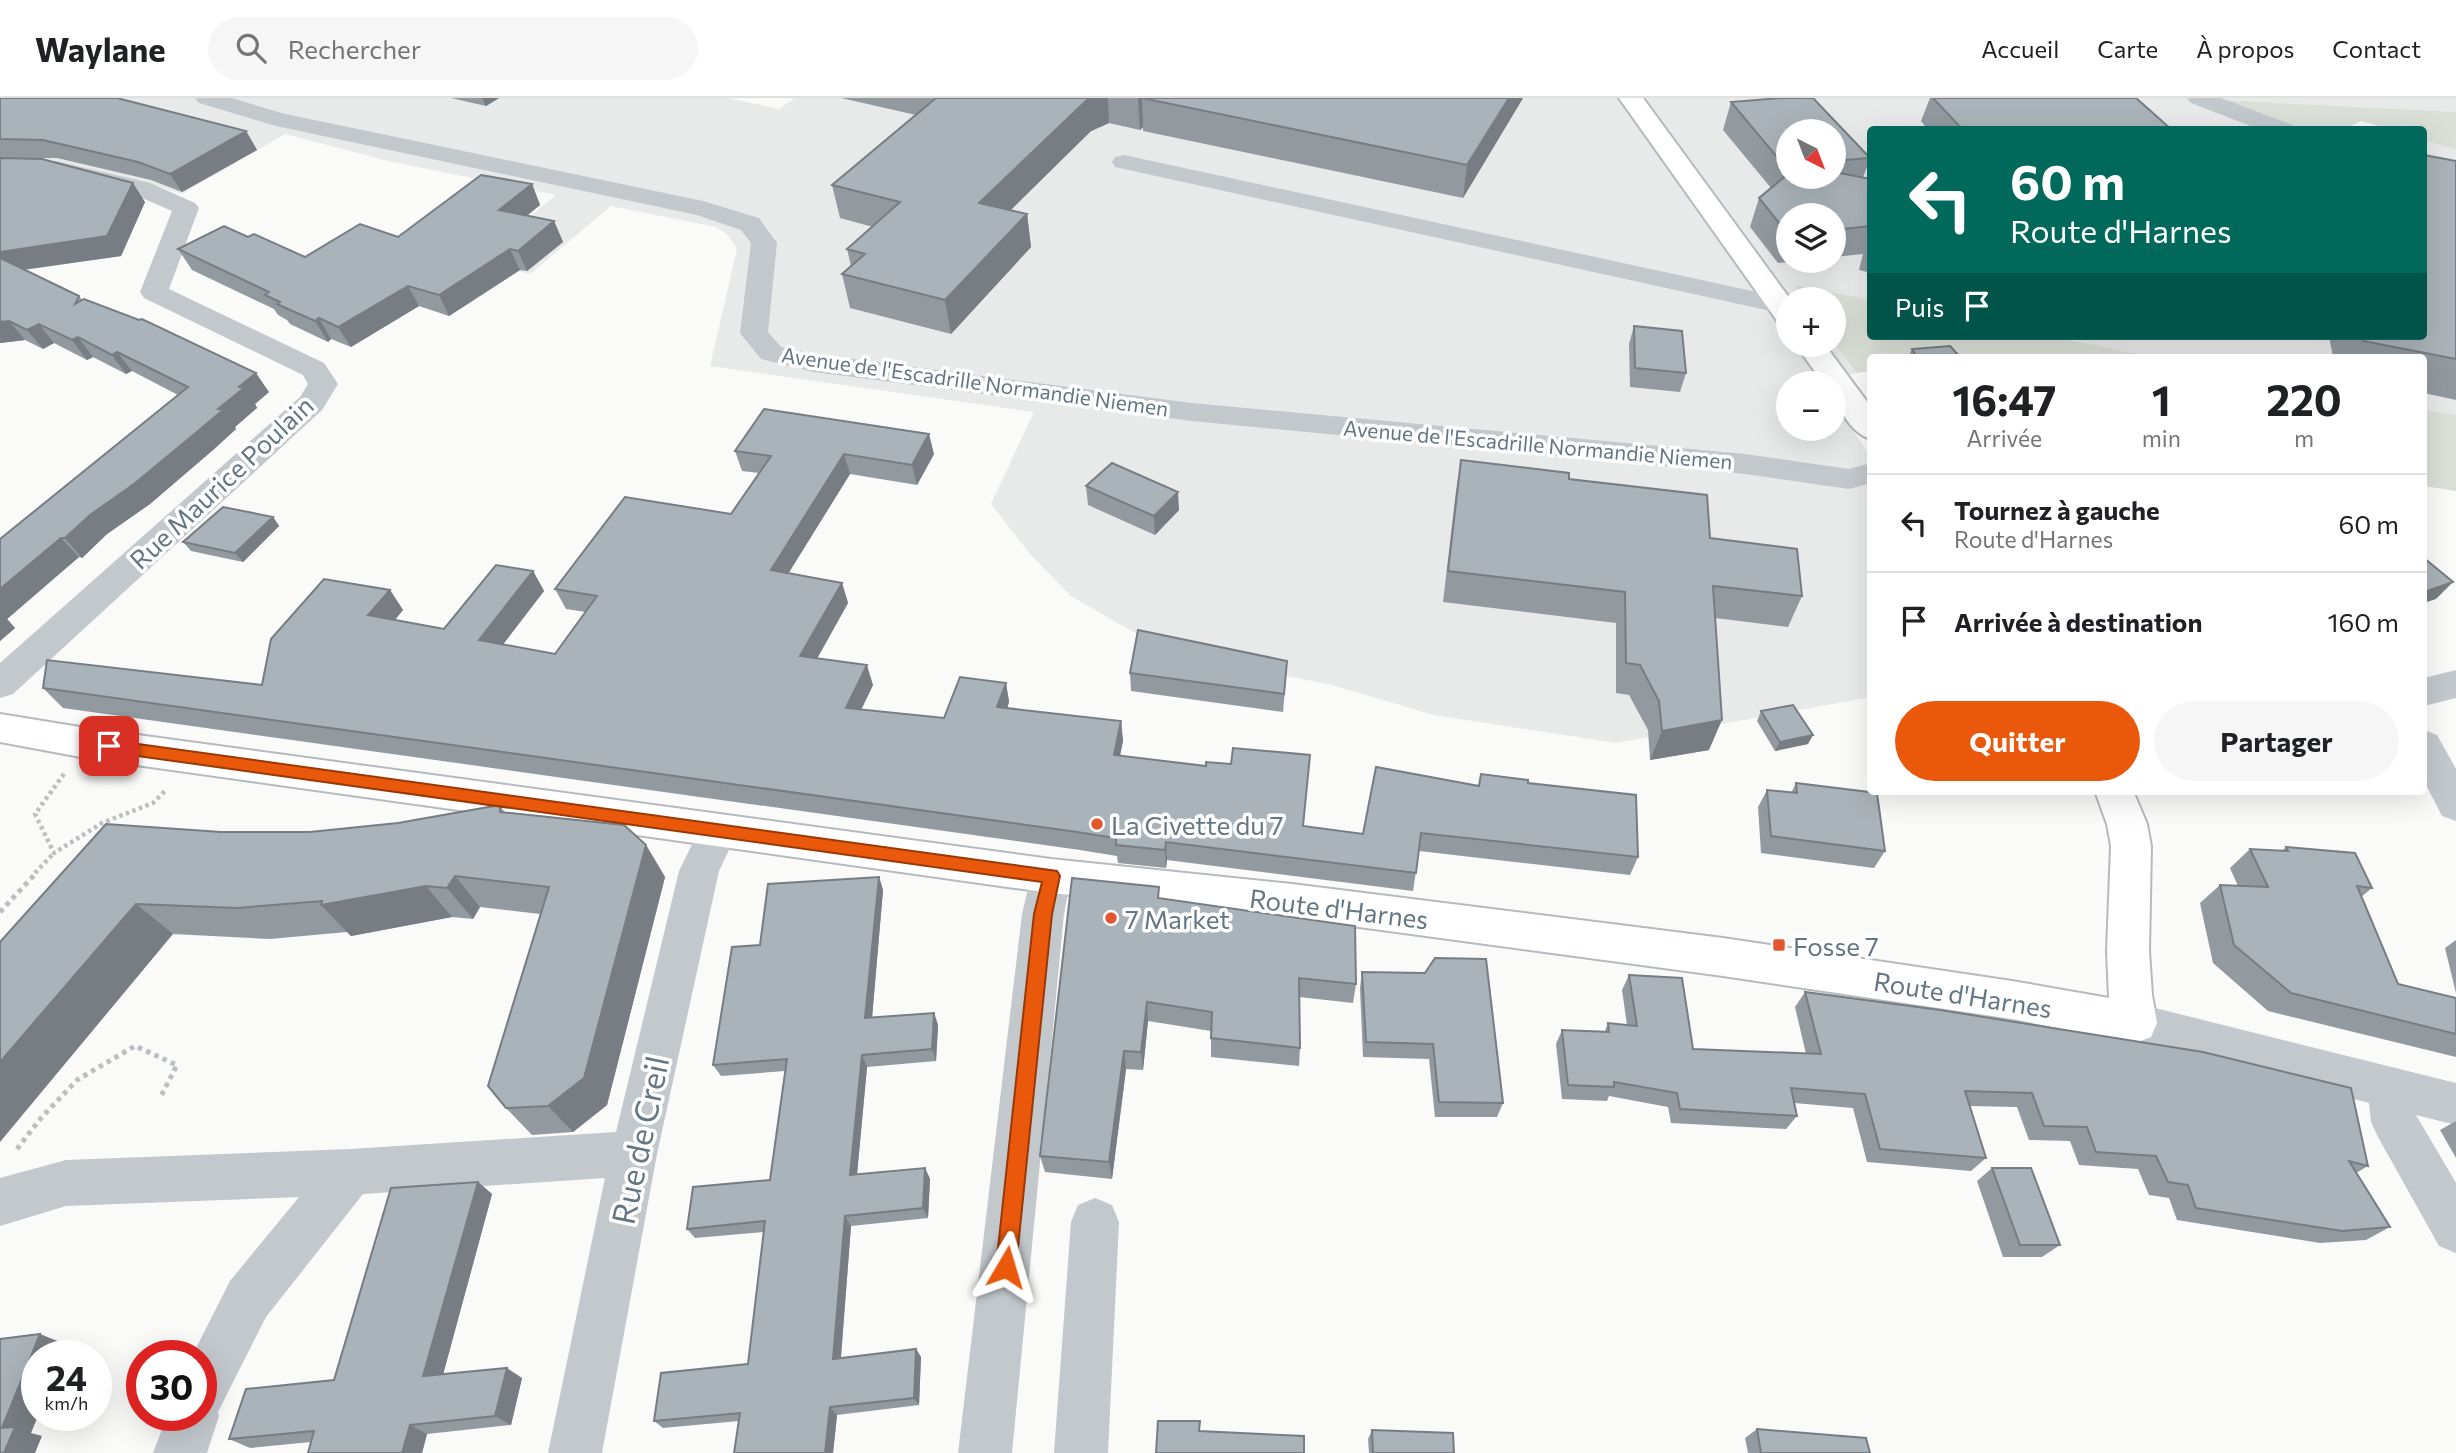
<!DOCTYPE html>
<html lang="fr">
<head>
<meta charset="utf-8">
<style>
	body { margin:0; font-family:Commissioner,sans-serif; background:#f6f6f6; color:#202124; height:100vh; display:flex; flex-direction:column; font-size:26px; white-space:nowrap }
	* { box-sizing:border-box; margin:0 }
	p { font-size:23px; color:#757577 }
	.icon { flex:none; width:38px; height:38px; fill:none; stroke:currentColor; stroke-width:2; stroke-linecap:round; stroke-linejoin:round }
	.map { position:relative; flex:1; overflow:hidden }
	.details { position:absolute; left:1867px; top:256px; width:560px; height:441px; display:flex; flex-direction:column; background:#fff; border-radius:7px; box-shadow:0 7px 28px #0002 }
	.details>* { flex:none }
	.top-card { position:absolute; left:1867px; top:28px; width:560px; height:214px; border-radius:7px; box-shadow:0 7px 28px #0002; background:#00695c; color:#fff; overflow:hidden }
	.needle { width:46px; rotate:138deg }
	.fabs { position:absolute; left:1776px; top:21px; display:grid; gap:14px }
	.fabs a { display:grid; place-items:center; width:70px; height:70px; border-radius:50%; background:#fff; box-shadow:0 7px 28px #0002; font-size:35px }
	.speed { position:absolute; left:21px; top:1242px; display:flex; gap:14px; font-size:35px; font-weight:700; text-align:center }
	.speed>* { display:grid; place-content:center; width:91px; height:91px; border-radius:50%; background:#fff; box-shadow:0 7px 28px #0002; line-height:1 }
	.speed small { font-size:18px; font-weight:400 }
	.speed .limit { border:10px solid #d22; background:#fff; color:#111 }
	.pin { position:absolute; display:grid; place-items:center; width:60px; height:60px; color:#fff; margin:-30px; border-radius:14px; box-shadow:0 4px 10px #0006 }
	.me { position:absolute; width:77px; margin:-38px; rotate:7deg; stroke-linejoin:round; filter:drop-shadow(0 0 5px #0008) }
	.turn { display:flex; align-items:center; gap:24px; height:147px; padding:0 28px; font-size:32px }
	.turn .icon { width:91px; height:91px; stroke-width:2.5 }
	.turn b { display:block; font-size:49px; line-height:60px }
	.then { display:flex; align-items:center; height:66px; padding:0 28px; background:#0003; gap:14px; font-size:26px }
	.eta { display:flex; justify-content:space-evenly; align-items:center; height:119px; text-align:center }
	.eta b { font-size:42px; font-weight:700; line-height:49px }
	.action { display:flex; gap:14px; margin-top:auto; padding:14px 28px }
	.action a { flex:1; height:80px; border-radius:42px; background:#ea580c; color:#fff; font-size:28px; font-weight:700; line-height:80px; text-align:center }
	.action a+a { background:#f6f6f6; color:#202124 }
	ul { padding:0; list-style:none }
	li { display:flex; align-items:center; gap:21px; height:98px; padding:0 28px; border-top:2px solid #e0e0e0 }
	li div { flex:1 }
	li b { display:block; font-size:26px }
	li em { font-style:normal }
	header { display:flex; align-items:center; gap:42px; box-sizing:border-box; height:98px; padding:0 35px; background:#fff; border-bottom:2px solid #e0e0e0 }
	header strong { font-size:33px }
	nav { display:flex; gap:38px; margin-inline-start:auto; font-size:24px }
	.search { width:490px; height:63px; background:#f6f6f6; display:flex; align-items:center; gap:18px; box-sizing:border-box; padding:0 24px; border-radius:38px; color:#757577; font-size:26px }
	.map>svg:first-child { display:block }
</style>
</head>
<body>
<header>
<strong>Waylane</strong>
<div class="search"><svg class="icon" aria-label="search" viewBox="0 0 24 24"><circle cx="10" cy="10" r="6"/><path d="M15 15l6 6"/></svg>Rechercher</div>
<nav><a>Accueil</a><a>Carte</a><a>À propos</a><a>Contact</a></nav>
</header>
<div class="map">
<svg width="2456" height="1355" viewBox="0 0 2456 1355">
	<rect width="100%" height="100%" fill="#fafaf8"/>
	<path fill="#e8e9e9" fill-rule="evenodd" d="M0 0H727L779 11 795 0H2456V14L2189 0 2269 31 1871 32V202L1795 187 1804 201H1788V247H1834V244L1856 275 1820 283 1821 285H1788V331H1834V305L1871 359V599L1616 645 1434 617 1328 586 1171 556 1071 498 1030 456 991 406 1034 314 710 268 737 151 727 136 716 129 611 108 530 176 476 163 556 97 388 63 285 36 182 96 128 80 55 63H0ZM1788 33H1834V79H1788ZM1788 117H1834V163H1788Z
		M2424 42 2456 52V317L2424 312V259H2153L2049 238H2424Z"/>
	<path fill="#dadfd7" d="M2186 0 2456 14V52L2424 42V32L2390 31 2361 23 2345 31H2269Z
		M1794 187 1871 202V238H2049L2153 259H1871V273L1856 275 1834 244V201H1804Z
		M2424 312 2456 317V393L2424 388Z"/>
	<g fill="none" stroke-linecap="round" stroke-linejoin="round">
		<defs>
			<path id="major" d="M1619 0H1643L1790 201 1788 226 1778 224Z
				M1796 247H1825L1871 309V341C1850 335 1834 306 1834 285H1823Z
				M0 616 86 630 1051 761 1292 786 1723 840 2012 883 2109 900 2107 853 2111 748 2107 726 2095 693H2133L2147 726 2151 748 2149 853 2152 897 2157 925 2151 939 2135 945 2012 921 1723 878 1292 820 1051 795 86 660 0 644Z"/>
		</defs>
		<use href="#major" stroke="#b5babe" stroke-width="4"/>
		<path stroke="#bbbfc2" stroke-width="4.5" stroke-dasharray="3.5 3.5" stroke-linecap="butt" d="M64 676 35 716 54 755 102 725 153 705 166 692
			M35 775 54 755"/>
		<path stroke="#bbbfc2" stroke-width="5" stroke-dasharray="4.5 4.5" stroke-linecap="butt" d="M0 814 37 774
			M17 1051 41 1020 77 982 135 948 177 967 161 998"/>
		<path fill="#c3c8cc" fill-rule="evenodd" d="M195 0H232L281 15 703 103 759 120 777 145 768 234 781 249 814 256 1192 305 1745 356 1849 371 1871 365V385L1849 391 1745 376 1192 323 814 274 761 261 740 235 751 145 741 132 697 117 276 28 199 5Z
			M2187 0H2221L2293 27 2296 32H2261L2191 5Z
			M1124 57 1780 199 1790 201 1788 213 1780 215 1115 69 1112 64 1115 59Z
			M0 62 56 63 150 85 195 105 199 110 169 191 324 265 338 286 322 312 13 596 0 600V565L300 299 308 286 303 277 144 200 140 194 172 113 133 96 56 77 0 76Z
			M2456 572V600L2424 608V580Z
			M2424 632 2437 637 2456 671V723L2442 718 2424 683Z
			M718 717 732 722 738 733 719 773 657 1056 602 1355H548L605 1080 363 1096 266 1219 218 1314 219 1318 207 1355H153L167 1318H201V1258H192L230 1183 299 1099 66 1108 0 1128V1080L66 1062 350 1051 616 1034 679 773 704 722Z
			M1051 761 1065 766 1071 778 1064 816 1012 1355H958L1022 816 1031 778 1037 766Z
			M2135 905 2456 985V1027L2416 1017 2456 1085V1155L2439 1148 2378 1039 2371 1024 2369 1005 2119 939 2113 925 2119 911Z
			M1095 1100 1112 1107 1119 1124 1108 1355H1054L1071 1124 1078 1107Z"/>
		<use href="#major" fill="#fff" fill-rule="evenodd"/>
	</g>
	<path fill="#929a9f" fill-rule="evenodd" d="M0 0 246 33 257 52 182 94 151 82 57 60H8L145 104 121 158 24 172 79 198 82 202 269 294 255 306 257 310 235 329 236 331 213 352 150 406 107 436 82 460 79 459 7 521 15 530 0 543V441L178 297 132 273 126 276 93 259 87 262 54 245 43 251 25 242 0 245Z
		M451 0H499L486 8Z
		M841 0H1523L1463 100 1143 33V29L1140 32 1109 25 1091 33 1011 112 1027 116 1031 149 951 236 850 210 842 176 851 168 847 151 873 129 840 120 832 87 916 17Z
		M1781 0H1813L1870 60 1863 80 1871 81V175L1859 172 1863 156 1834 159V117H1788V163H1801L1778 165 1750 129 1759 100 1771 90 1723 32 1731 4ZM1788 33H1834V79H1788Z
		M1930 0H2136L2172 32H1928L1921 23Z
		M2456 63V302L2424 295V259H2333L2329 238H2424Z
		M532 86 540 107 527 118 554 123 563 144 527 173 520 172 449 218 419 208 351 249 331 241 328 244 290 226 287 222 278 217 274 211 192 172 178 151 248 139 305 159 398 139Z
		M1634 228 1686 275 1680 294 1630 289 1629 246Z
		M1912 251 1960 259H1908Z
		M735 353 934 356 917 387 850 376 788 476 842 485 848 505 817 560 873 587 861 611 944 620 1006 585 1009 604 1007 611 1121 623 1123 643 1120 658 1303 728 1363 736 1478 688 1481 676 1528 685 1638 759 1630 777 1419 753 1413 793 1167 762 1166 770 1118 765 1117 758 1080 752 63 610 43 590 262 587 390 492 403 512 395 522 444 531 533 473 544 493 503 546 555 556 586 514 566 511 555 491 731 416 759 375 742 373Z
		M1461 362 1569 381 1710 440 1802 498 1788 529 1715 520 1709 652 1650 662 1648 632 1629 597 1616 595V525L1443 504 1456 393Z
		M1086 388 1179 412 1155 437 1088 407Z
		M273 419 279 428 243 464 191 453 183 444Z
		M1130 575 1286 581 1283 614 1131 593Z
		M1761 613 1808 646 1775 653 1757 623Z
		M1796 685 1885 753 1874 770 1761 755 1758 709 1767 692 1791 695Z
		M500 707 505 715 646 747 665 779 607 1007 573 1034 532 1037 506 1010 540 816 480 809 473 821 452 819 351 838 347 834 270 841 173 836 0 844 221 734H310L398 725Z
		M2286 749 2372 790 2361 799 2398 886 2456 900V959L2268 913 2213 865 2200 805 2220 787 2238 788 2230 770 2250 751 2282 753Z
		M879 779 883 792 872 920 934 915 938 927 937 947 936 963 867 969 857 1076 925 1070 930 1081 928 1120 851 1128 841 1260 916 1251 921 1259 919 1307 837 1317 833 1355H734L739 1323 663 1330 654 1323 748 1266 764 1134 695 1140 687 1131 770 1082 785 973 721 978 713 967 760 847Z
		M1160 800 1356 886 1353 905 1299 899 1300 950 1299 968 1211 959V933L1148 923 1143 972 1126 971 1112 1081 1045 1074 1040 1058Z
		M2456 842V895L2445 850Z
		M1362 874 1503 1005 1497 1019H1435L1429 961 1363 959 1360 890Z
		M1629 877 1693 951 1806 956 1795 909 1805 894 2368 1068 2356 1075 2390 1129 2366 1142 2320 1145 2177 1122 2169 1100 2149 1097 2138 1071 2079 1067 2070 1043 2029 1042 2017 1009 1970 1008 1986 1060 1971 1073 1867 1064 1853 1010 1794 1005 1797 1018 1786 1031 1671 1025 1668 1009 1609 998 1607 1003 1562 1001 1556 946 1562 932 1605 933 1608 925 1627 927 1622 892Z
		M2456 1023V1060L2440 1032Z
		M1992 1070 2060 1147 2042 1159H2003L1977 1083Z
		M478 1084 492 1096 443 1276 522 1280 511 1327 427 1336 422 1355H308L311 1344 250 1350 229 1341 334 1282Z
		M1757 1331 1870 1355H1748L1745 1340Z
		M1372 1332 1454 1355H1369L1368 1341Z"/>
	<path fill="#777d82" d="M482 0H499L486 8Z
		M1089 0H1108L1109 25 1091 33 984 138 979 105Z
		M1138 0H1147H1142L1143 29 1140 32Z
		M1509 0H1523L1463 100 1467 67Z
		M246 33 257 52 182 94 170 76Z
		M133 85 145 104 121 158 5 174 0 168V154Z
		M532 86 540 107 508 132 499 112Z
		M1027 116 1031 149 951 236 945 202Z
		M554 123 563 144 527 173 518 153Z
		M510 151 520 172 449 218 439 197Z
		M408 188 419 208 351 249 338 229Z
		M319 220 331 241 328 244 315 223Z
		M9 223 25 242 0 245V224Z
		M39 226 54 245 43 251 27 232Z
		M78 239 93 259 87 262 72 242Z
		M117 254 132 273 126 276 112 257Z
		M256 275 269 294 255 306 257 310 235 329 236 331 213 352 150 406 107 436 82 460 65 440 90 417 218 311 239 289Z
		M929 336 934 356 917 387 912 367Z
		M844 356 850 376 778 492 771 472Z
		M1178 394 1179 412 1155 437 1154 418Z
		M273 419 279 428 243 464 235 455Z
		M61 440 79 459 7 521 15 530 0 543V491Z
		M533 473 544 493 492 561 479 542Z
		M2453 484 2436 501 2424 505V494Z
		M842 485 848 505 808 577 800 558Z
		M390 492 403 512 382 537 368 517Z
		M867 567 873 587 853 629 846 610Z
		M1006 585 1009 604 1001 629 997 609Z
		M1722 622 1709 652 1650 662 1662 633Z
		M1121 623 1123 643 1116 676 1114 657Z
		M1813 637 1808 646 1775 653 1780 644Z
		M1166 744 1167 762 1166 770 1165 752Z
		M646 747 665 779 607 1007 573 1034 548 1008Z
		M455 778 480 809 473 821 447 790Z
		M879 779 883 792 871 932 865 920Z
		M426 788 452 819 351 838 321 807Z
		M136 806 173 836 0 1044V964Z
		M1147 904 1148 923 1143 972 1141 954Z
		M934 915 938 927 936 963 932 951Z
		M1124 953 1126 971 1112 1081 1109 1064Z
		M862 957 867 969 856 1087 850 1077Z
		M925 1070 930 1081 928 1120 923 1110Z
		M478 1084 492 1096 440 1288 423 1278Z
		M845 1118 851 1128 840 1269 833 1261Z
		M40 1236 65 1246 60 1258H37L38 1318 31 1335 42 1338 35 1355H4L2 1330Z
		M916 1251 921 1259 919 1307 914 1300Z
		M507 1270 522 1280 511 1327 495 1318Z
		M830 1309 837 1317 833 1355H825Z
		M410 1327 427 1336 422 1355H402Z"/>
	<path fill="#aab3b9" stroke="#777d82" stroke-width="2" d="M0 0H117L246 33 170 76 138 64 43 42 0 41Z
		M936 0H1089L979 105 1027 116 945 202 842 176 865 156 847 151 900 104 832 87Z
		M1142 0H1509L1467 67Z
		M1781 0H1813L1870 60 1834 63V33H1788V72L1731 4Z
		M1933 0H2136L2172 32H1963Z
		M2424 57 2456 63V261L2363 243 2362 238H2424Z
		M0 60 42 61 133 85 107 138 0 154Z
		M1834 74 1871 81V128L1834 132V117H1788V136L1759 100 1788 76V79H1834Z
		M481 77 532 86 499 112 554 123 518 153 510 151 439 197 408 188 338 229 319 220 315 223 277 206 280 204 265 197 269 194 178 151 224 128 248 139 254 136 305 159 360 126 398 139Z
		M0 160 79 198 75 206 84 201 139 222 142 221 256 275 239 289 244 290 218 311 223 312 198 333 134 386 90 417 65 440H61L0 491V441L188 289 117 254 112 257 78 239 72 242 39 226 27 232 9 223 0 224Z
		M1634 228 1682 233 1686 275 1635 270Z
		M1950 248 1960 259H1917L1912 251Z
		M764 311 929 336 912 367 844 356 771 472 842 485 800 558 867 567 846 610 944 620 960 579 1006 585 997 609 1121 623 1114 657 1206 668V664L1231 666 1233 650 1310 657 1303 728 1363 736 1376 669 1479 688 1481 676 1528 682V685L1636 697 1638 759 1421 735 1416 775 1166 744 1165 752 1116 747V740L1077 734 43 590 47 562 262 587 271 541 324 481 390 492 368 517 444 531 496 467 533 473 479 542 555 556 597 498 555 491 625 399 731 416 771 358 735 353Z
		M1461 362 1569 375V381L1707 397 1710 440 1797 451 1802 498 1713 488 1722 622 1662 633 1659 603 1640 567 1626 565 1625 494 1448 473Z
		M1112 365 1178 394 1154 418 1086 388Z
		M223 409 273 419 235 455 183 444Z
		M2424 460 2453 484 2424 494Z
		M1138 532 1287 563 1284 596 1130 575Z
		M1793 607 1813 637 1780 644 1761 613Z
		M1796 685 1877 695 1885 753 1771 738 1767 692 1797 695Z
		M500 707V714L624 727 646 747 584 980 548 1008 506 1010 488 988 549 789 455 778 447 790 426 788 321 807 322 803 237 810 136 806 0 964V844L106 726 221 734H310L398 725Z
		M2286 749 2355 755 2372 790 2357 788 2398 886 2456 900V936L2291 895 2234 847 2220 787 2268 789 2250 751 2288 753Z
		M879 779 865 920 934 915 933 935 932 951 862 957 850 1077 925 1070 923 1110 845 1118 833 1261 916 1251 914 1300 830 1309 825 1355H734L740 1315 654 1323 661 1275 748 1266 765 1123 687 1131 693 1089 770 1082 787 961 713 967 732 849 760 847 768 786Z
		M1072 780 1159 789 1158 800 1355 828 1356 886 1299 880 1300 950 1211 940 1212 914 1147 904 1141 954 1124 953 1109 1064 1040 1058Z
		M1435 860 1486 861 1503 1005 1439 1004 1433 946 1366 944 1362 874 1425 875Z
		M1629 877 1682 880 1693 951 1821 956 1805 894 1940 912 2203 954 2351 990 2368 1068 2349 1063 2390 1129 2342 1133 2196 1110 2188 1087 2168 1084 2156 1058 2096 1054 2087 1029 2044 1028 2032 995 1965 993 1986 1060 1880 1051 1865 996 1791 990 1797 1018 1680 1011 1677 995 1614 984V989L1568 987 1562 932 1609 934 1608 925 1637 928Z
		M1992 1070H2031L2060 1147H2020Z
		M478 1084 423 1278 507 1270 495 1318 410 1327 402 1355H308L314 1333 229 1341 246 1291 334 1282 391 1090Z
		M40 1236 2 1330 15 1329 4 1355H0V1241Z
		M1158 1323H1200L1199 1333 1304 1338V1355H1156Z
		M1757 1331 1866 1340 1870 1355H1761Z
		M1372 1332 1453 1335 1454 1355H1373Z"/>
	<path fill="#ea580c" stroke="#983908" stroke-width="2" d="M109 642 1057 773 1060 778 1052 816 1016 1169 1013 1177 1006 1180 999 1177 996 1169 1034 816 1042 784 109 654 102 648Z"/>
	<g fill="#e4572e" stroke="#fff" stroke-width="2.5">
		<circle cx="1097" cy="726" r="7"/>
		<circle cx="1111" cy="820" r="7"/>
		<rect x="1772" y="840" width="14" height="14" rx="3.5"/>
	</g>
	<g text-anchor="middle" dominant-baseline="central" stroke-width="7" stroke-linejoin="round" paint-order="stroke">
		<g font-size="21" fill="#657683" stroke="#fff">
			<text transform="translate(975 283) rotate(8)">Avenue de l'Escadrille Normandie Niemen</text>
			<text transform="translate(1538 346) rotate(5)">Avenue de l'Escadrille Normandie Niemen</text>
		</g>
		<g font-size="26" fill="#657683" stroke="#fff">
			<text transform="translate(221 384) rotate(-43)">Rue Maurice Poulain</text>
			<text transform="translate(1339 810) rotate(7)">Route d'Harnes</text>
			<text transform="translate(1963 896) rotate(9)">Route d'Harnes</text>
		</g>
		<g font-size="26" fill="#657683" stroke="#fff" text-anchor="start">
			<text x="1111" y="726">La Civette du 7</text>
			<text x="1125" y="820">7 Market</text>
			<text x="1793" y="847">Fosse 7</text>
		</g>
		<g font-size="32" fill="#657683" stroke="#fff">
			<text transform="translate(639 1042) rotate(-78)">Rue de Creil</text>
		</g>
	</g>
</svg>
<div class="fabs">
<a><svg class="needle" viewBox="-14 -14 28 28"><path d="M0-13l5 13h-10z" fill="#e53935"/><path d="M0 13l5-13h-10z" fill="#757577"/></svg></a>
<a><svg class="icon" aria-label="layers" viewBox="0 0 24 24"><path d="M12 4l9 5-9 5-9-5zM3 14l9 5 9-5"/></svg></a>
<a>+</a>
<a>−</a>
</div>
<div class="speed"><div>24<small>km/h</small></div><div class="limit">30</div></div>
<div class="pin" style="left:109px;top:648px;background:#d93025"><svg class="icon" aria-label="arrive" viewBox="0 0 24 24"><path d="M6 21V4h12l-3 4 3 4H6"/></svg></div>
<svg class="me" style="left:1006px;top:1169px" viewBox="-20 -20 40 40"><path d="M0-17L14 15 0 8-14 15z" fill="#ea580c" stroke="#fff" stroke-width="4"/></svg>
<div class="top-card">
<div class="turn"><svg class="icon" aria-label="left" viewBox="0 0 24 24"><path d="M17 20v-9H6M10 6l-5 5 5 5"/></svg><div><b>60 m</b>Route d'Harnes</div></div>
<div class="then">Puis<svg class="icon" aria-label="arrive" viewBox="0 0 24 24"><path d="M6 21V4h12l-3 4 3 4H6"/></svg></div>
</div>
<section class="details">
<div class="eta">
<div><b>16:47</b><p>Arrivée</p></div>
<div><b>1</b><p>min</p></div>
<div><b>220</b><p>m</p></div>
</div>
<ul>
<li><svg class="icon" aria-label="left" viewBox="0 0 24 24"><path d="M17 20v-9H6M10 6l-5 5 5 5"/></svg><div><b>Tournez à gauche</b><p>Route d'Harnes</p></div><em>60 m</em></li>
<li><svg class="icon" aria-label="arrive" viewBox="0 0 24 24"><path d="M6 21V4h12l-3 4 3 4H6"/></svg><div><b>Arrivée à destination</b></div><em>160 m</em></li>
</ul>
<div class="action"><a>Quitter</a><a>Partager</a></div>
</section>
</div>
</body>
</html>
